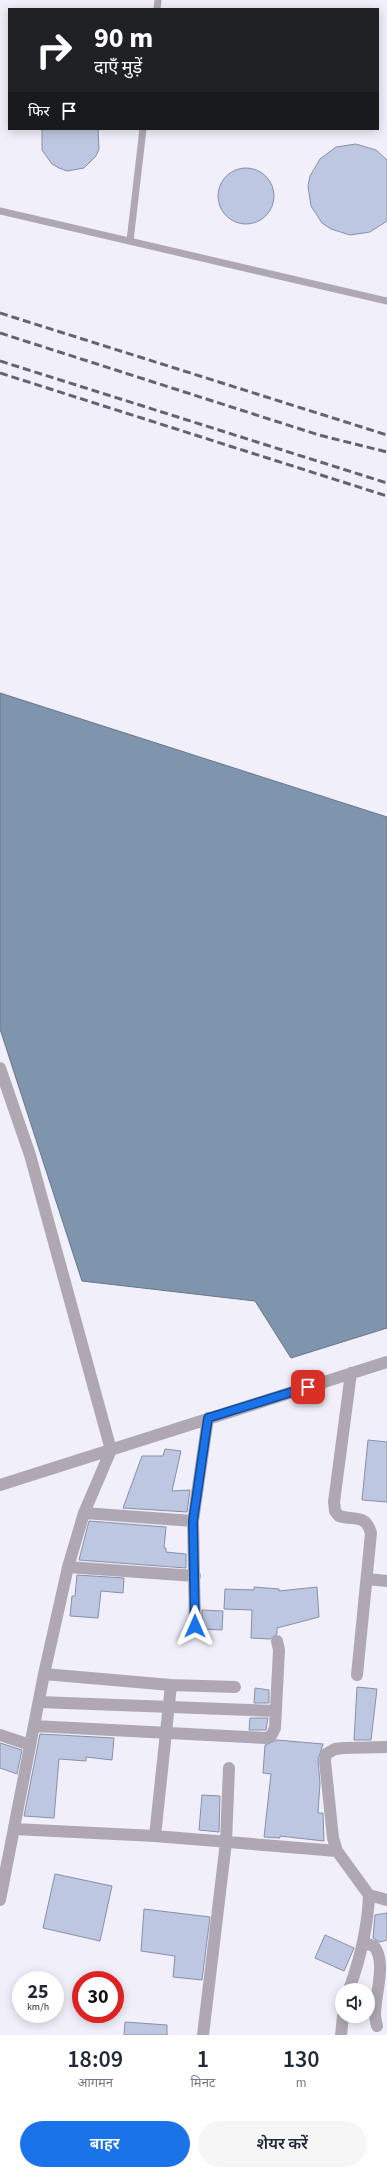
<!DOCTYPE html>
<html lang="hi">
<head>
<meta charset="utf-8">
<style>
	body { margin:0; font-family:"Source Sans 3","Noto Sans Devanagari",sans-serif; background:#f6f6f7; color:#1f2937; height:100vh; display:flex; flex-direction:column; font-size:15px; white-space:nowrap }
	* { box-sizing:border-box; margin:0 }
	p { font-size:13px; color:#747a83 }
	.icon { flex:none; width:22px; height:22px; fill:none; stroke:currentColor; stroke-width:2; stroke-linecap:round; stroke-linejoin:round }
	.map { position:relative; height:2035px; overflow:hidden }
	.sheet { display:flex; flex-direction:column; background:#fff; flex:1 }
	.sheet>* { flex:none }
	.banner { position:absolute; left:8px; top:8px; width:371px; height:122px; border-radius:0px; box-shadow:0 2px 10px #0003; background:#202124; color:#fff; overflow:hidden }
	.controls { position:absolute; left:335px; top:1983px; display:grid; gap:8px }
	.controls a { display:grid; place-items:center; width:40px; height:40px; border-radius:50%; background:#fff; box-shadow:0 2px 10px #0003; font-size:20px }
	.speed { position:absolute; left:12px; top:1971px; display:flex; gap:8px; font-size:20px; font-weight:700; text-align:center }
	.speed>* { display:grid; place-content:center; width:52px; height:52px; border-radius:50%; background:#fff; box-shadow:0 2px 10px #0003; line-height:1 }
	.speed small { font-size:10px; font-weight:400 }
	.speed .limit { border:6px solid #d22; background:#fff; color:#111 }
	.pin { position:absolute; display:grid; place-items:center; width:34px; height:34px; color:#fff; margin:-17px; border-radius:8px; box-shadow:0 2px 6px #0006 }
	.me { position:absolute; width:44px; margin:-22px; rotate:0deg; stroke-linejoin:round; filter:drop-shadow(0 0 3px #0008) }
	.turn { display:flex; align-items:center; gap:14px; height:84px; padding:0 20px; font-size:18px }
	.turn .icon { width:52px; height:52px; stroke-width:2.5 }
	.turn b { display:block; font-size:28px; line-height:34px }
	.then { display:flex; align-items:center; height:38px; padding:0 20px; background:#0003; gap:8px; font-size:15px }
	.eta { display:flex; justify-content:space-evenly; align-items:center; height:68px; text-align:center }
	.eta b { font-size:24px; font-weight:600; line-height:28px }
	.action { display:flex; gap:8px; margin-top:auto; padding:8px 20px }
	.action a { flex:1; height:46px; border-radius:24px; background:#1a73e8; color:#fff; font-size:16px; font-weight:600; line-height:46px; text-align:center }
	.action a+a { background:#f6f6f7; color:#1f2937 }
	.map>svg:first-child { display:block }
</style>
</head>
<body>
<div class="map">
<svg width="387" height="2035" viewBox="0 0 387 2035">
	<rect width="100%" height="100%" fill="#f0effa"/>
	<path fill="#7f95ae" stroke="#68768b" d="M0 693 387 817V1328L291 1358 255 1301 82 1281 0 1029Z"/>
	<path fill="#bec7e1" stroke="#8890a9" d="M42 129H98L99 149 96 156 84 168 67 171 59 168 52 164 42 150Z
		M356 144 376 150 387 160V221L370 232 350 235 331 229 322 223 311 206 308 186 310 176 320 159 336 147Z
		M218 196a28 28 0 1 1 56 0a28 28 0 1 1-56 0Z
		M368 1440 387 1442V1502L362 1500Z
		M165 1449 181 1451 172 1491 190 1490 187 1512 123 1508 142 1456H163Z
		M89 1521 166 1527 164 1548H166V1552L186 1554V1568L79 1560Z
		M77 1575 124 1578 123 1593 101 1591 98 1618 70 1616 72 1596H75Z
		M254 1587 279 1589V1591L317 1587 319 1617 277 1628V1634L270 1639 251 1638 252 1610 224 1609 225 1589 254 1590Z
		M202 1610 223 1611 222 1630 202 1629Z
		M357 1687 377 1689 371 1740H354Z
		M255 1688 269 1690V1703H254Z
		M250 1718H268L266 1730H249Z
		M40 1734 114 1738 112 1760 86 1757V1761L59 1759 54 1818 24 1816Z
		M277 1740 323 1744 318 1760 320 1783 318 1813H323L324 1841 280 1836V1838L264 1837 271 1774 263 1773 265 1745Z
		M0 1743 22 1750 17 1774 0 1768Z
		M202 1795 220 1796 219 1832 199 1830Z
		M55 1874 112 1886 100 1941 43 1928Z
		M144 1909 210 1917 202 1980 173 1977 175 1956 141 1951Z
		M387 1913V1940L380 1942 373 1938 375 1915Z
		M325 1935 354 1948 344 1971 315 1958Z
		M125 2022 167 2025V2035H124Z"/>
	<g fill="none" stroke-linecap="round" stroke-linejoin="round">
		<path stroke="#afa8b3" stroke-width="7" d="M157 9 158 0
			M0 211 387 301
			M130 241 143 129"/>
		<path stroke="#afa8b3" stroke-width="12" d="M0 1068 30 1155 111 1450 84 1513 68 1567 44 1674 0 1900
			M351 1373 334 1502 335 1511 339 1516C354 1521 365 1513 371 1533L357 1675
			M0 1485 387 1362
			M84 1513 193 1521
			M68 1567 195 1576
			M367 1579 387 1581
			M195 1626 193 1521 208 1418
			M44 1674 171 1685 235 1687
			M39 1702 276 1711
			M34 1726 266 1738 271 1736 275 1728 279 1650 277 1641
			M0 1735 30 1745
			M387 1747 344 1748 335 1749 326 1754 325 1761 333 1838 337 1851 369 1895 387 1900
			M14 1829 155 1836 337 1851
			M155 1836 171 1685
			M364 1943 374 1946C387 1962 375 1995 375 2014 375 2018 376 2022 377 2026
			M349 1990C360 1959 368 1928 369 1895
			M203 2035 226 1842 229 1768
			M341 2035 343 2016"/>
		<path stroke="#64636e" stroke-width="3" stroke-dasharray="8 4" stroke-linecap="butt" d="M0 313 387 435
			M0 333 319 435 387 452
			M0 361 387 483
			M0 373 387 496"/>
	</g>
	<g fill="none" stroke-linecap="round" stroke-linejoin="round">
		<defs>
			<path id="route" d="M195 1626 193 1521 208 1418 308 1387"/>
		</defs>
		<use href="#route" stroke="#114b97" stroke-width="10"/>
		<use href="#route" stroke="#1a73e8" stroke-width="7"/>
	</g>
</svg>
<div class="controls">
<a><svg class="icon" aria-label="sound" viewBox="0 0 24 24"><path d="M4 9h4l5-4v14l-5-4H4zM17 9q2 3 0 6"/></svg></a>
</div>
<div class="speed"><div>25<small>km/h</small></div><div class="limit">30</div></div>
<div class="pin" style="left:308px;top:1387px;background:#d93025"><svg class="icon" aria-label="arrive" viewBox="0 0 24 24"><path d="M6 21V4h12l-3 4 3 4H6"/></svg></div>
<svg class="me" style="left:195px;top:1626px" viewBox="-20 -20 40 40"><path d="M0-17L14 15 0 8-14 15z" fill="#1a73e8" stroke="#fff" stroke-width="4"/></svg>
<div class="banner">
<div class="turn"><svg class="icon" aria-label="right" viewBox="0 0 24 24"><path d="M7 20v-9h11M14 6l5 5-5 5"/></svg><div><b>90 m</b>दाएँ मुड़ें</div></div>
<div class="then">फिर<svg class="icon" aria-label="arrive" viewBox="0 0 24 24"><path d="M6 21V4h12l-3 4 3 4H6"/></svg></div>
</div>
</div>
<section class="sheet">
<div class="eta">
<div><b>18:09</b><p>आगमन</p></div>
<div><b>1</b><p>मिनट</p></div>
<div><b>130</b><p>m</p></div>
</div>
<div class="action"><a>बाहर</a><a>शेयर करें</a></div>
</section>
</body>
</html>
